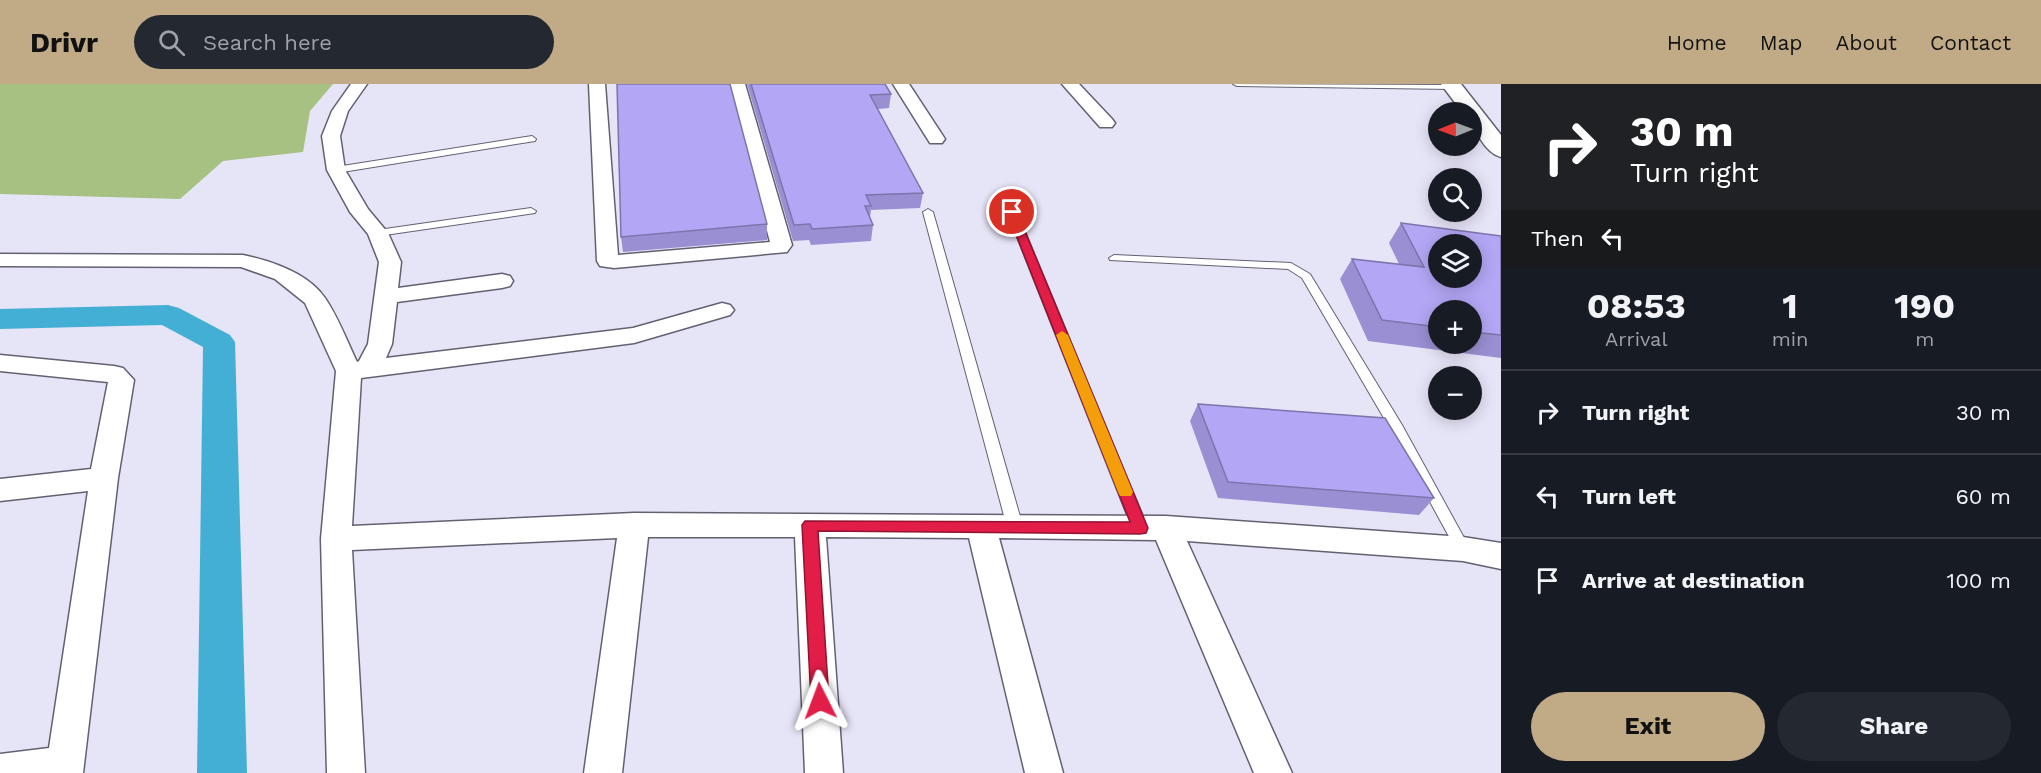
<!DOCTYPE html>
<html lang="en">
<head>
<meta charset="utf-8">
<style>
	body { margin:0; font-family:"Work Sans",sans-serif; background:#242831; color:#f1f3f6; height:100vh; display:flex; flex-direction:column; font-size:22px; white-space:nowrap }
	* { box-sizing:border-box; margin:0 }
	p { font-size:20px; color:#9ea1a6 }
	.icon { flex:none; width:33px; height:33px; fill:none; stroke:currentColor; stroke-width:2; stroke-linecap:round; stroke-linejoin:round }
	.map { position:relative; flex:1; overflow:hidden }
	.drawer { display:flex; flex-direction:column; background:#171b24; width:540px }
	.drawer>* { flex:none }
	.top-card { background:#202124; color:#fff; overflow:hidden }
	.needle { width:39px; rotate:269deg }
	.tools { position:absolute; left:1428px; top:18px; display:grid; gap:12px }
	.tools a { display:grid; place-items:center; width:54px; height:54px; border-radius:50%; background:#171b24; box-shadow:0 3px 15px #0003; font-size:30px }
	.pin { position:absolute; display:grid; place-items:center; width:51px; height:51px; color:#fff; margin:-26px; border:3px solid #fff; border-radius:50%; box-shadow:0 2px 6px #0007 }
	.me { position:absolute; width:66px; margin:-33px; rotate:357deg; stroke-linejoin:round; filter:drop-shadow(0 0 4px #0008) }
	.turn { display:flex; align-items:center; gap:21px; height:126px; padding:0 30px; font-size:27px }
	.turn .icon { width:78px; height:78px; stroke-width:2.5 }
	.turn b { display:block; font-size:42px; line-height:51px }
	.then { display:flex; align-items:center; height:57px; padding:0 30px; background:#0003; gap:12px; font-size:22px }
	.eta { display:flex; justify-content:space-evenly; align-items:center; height:102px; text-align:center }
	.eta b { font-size:36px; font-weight:700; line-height:42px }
	.button { display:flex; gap:12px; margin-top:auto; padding:12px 30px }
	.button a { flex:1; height:69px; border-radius:36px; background:#c1ab87; color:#111; font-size:24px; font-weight:700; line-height:69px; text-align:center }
	.button a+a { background:#242831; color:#f1f3f6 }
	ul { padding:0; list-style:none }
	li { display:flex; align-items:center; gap:18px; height:84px; padding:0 30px; border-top:2px solid #363941 }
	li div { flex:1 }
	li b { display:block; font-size:22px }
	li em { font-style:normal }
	header { display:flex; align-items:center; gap:36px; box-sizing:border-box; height:84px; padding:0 30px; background:#c1ab87; color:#111 }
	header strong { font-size:28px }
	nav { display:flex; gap:33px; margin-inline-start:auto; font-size:21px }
	.search { width:420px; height:54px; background:#242831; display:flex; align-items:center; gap:15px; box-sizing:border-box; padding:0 21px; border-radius:33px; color:#9ea1a6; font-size:22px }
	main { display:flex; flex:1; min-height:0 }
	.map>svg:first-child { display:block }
</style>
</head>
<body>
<header>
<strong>Drivr</strong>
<div class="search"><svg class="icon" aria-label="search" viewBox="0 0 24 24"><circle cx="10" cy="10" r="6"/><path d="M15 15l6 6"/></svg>Search here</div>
<nav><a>Home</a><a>Map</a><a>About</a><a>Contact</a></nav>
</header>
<main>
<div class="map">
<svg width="1501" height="689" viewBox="0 0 1501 689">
	<rect width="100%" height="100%" fill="#e6e4f7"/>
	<path fill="#a6c181" d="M0 0H333L310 27 303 68 223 77 180 115 0 110Z"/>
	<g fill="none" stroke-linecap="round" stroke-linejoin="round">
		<path fill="#44afd5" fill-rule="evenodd" d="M168 221 179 224 230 251 235 258 247 689H197L203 263 162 241 0 245V225Z"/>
		<defs>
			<path id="service" d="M1233 0 1454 1 1458 3 1454 5 1237 2Z
				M532 52 536 55 535 57 336 89 331 86 336 83Z
				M531 124 536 127 535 129 378 152 373 149 378 146Z
				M928 125 933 128 1023 443 1020 447 1015 449 1010 447 1007 443 923 128Z
				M1012 125 1017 128 1148 444 1145 448 1140 450 1135 448 1132 444 1007 128Z
				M1114 171 1291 179 1310 190 1402 341 1468 461 1471 465 1468 469 1463 471 1458 469 1388 341 1302 194 1288 185 1110 176 1109 174Z"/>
			<path id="minor" d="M351 0H367L348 27 340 52 345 86 368 125 388 149 401 178 398 204 502 190 510 192 513 197 510 202 502 204 397 218 392 260 386 274 633 244 722 219 730 221 734 226 730 231 634 259 361 294 352 442 634 429 1166 432 1463 453 1501 459V485L1463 477 1187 457 1292 689H1254L1156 456 999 454 1063 689H1025L969 454 826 453 843 689H805L795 453H648L622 689H584L617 454 352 466 365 689H327L321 455 336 287 305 219 275 195 241 183 0 182V170L243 171C271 177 308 189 325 214 338 233 347 257 357 278L359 277 368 260 379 178 368 150 350 128 327 86 322 52 332 27Z
				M589 0H605L618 171 770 158 729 0H745L792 161 787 168 614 184 600 182 597 177Z
				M893 0H909L945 55 942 59H930Z
				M1062 0H1079L1112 35 1115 39 1112 43H1100Z
				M0 271 114 282 123 284 134 296 118 394 83 689H0V670L49 664 88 407 0 417V395L91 385 108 298 0 287Z"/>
			<path id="secondary" d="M1441 0H1461L1501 51V73C1485 69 1472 44 1472 28H1462Z"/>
		</defs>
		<use href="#service" stroke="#636171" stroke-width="2"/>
		<use href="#minor" stroke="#636171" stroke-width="3"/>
		<use href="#secondary" stroke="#636171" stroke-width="3"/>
		<use href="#service" fill="#fff" fill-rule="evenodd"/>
		<use href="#minor" fill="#fff" fill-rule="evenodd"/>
		<use href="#secondary" fill="#fff" fill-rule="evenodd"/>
	</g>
	<path fill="#9a8fd2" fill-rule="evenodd" d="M747 0H885L891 10 889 24 878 25 923 109 920 124 871 126 870 133 873 141 871 157 811 161 809 156 793 157Z
		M1401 139 1501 152V274L1368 257 1340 195 1352 175 1399 180 1389 159ZM1438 226H1472V260H1438Z
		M767 140V156L623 168 621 153Z
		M1198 320 1434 414 1419 431 1218 414 1190 337Z"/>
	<path fill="#b3a6f4" stroke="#7d74ab" stroke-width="1.5" fill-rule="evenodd" d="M617 0H730L767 140 621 153Z
		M751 0H885L891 10 870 11 923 109 866 111 871 122H865L873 141 812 145 810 140 794 141Z
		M1401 139 1501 152V251L1472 248V226H1438V243L1382 236 1352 175 1424 183ZM1438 160H1472V194H1438Z
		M1198 320 1385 334 1434 414 1228 398Z"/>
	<path fill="#e11d48" stroke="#92132f" stroke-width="1.5" d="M1012 125 1017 128 1148 444 1146 449 1140 450 818 447 829 617 826 623 820 626 814 623 811 617 802 441 805 437 1130 438 1007 128Z"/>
	<path fill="#f59e0b" d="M1062 247 1068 251 1133 408 1131 412H1120L1118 408 1056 251Z"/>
</svg>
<div class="tools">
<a><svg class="needle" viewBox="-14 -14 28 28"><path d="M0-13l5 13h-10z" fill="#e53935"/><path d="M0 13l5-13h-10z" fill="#9ea1a6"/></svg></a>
<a><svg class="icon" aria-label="search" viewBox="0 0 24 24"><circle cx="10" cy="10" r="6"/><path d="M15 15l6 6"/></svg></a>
<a><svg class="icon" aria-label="layers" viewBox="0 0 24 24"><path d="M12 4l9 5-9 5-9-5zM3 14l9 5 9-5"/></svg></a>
<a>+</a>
<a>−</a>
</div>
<div class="pin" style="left:1012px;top:128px;background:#d93025"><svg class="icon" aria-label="arrive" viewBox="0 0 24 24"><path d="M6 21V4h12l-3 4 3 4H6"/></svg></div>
<svg class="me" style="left:820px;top:617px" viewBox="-20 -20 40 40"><path d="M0-17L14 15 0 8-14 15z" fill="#e11d48" stroke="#fff" stroke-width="4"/></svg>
</div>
<section class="drawer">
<div class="top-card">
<div class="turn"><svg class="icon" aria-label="right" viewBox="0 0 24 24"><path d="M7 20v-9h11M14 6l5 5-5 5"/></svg><div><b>30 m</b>Turn right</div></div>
<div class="then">Then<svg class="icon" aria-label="left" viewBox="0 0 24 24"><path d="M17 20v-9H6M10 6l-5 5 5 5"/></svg></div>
</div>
<div class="eta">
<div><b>08:53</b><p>Arrival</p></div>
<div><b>1</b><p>min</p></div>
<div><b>190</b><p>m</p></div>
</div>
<ul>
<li><svg class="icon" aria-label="right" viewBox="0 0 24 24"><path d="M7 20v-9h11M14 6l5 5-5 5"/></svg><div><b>Turn right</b></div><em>30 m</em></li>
<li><svg class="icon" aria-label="left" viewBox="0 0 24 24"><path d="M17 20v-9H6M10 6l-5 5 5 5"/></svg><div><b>Turn left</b></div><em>60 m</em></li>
<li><svg class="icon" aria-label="arrive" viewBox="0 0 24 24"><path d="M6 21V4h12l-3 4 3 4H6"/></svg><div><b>Arrive at destination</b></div><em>100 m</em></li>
</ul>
<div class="button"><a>Exit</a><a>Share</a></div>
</section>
</main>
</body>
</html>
